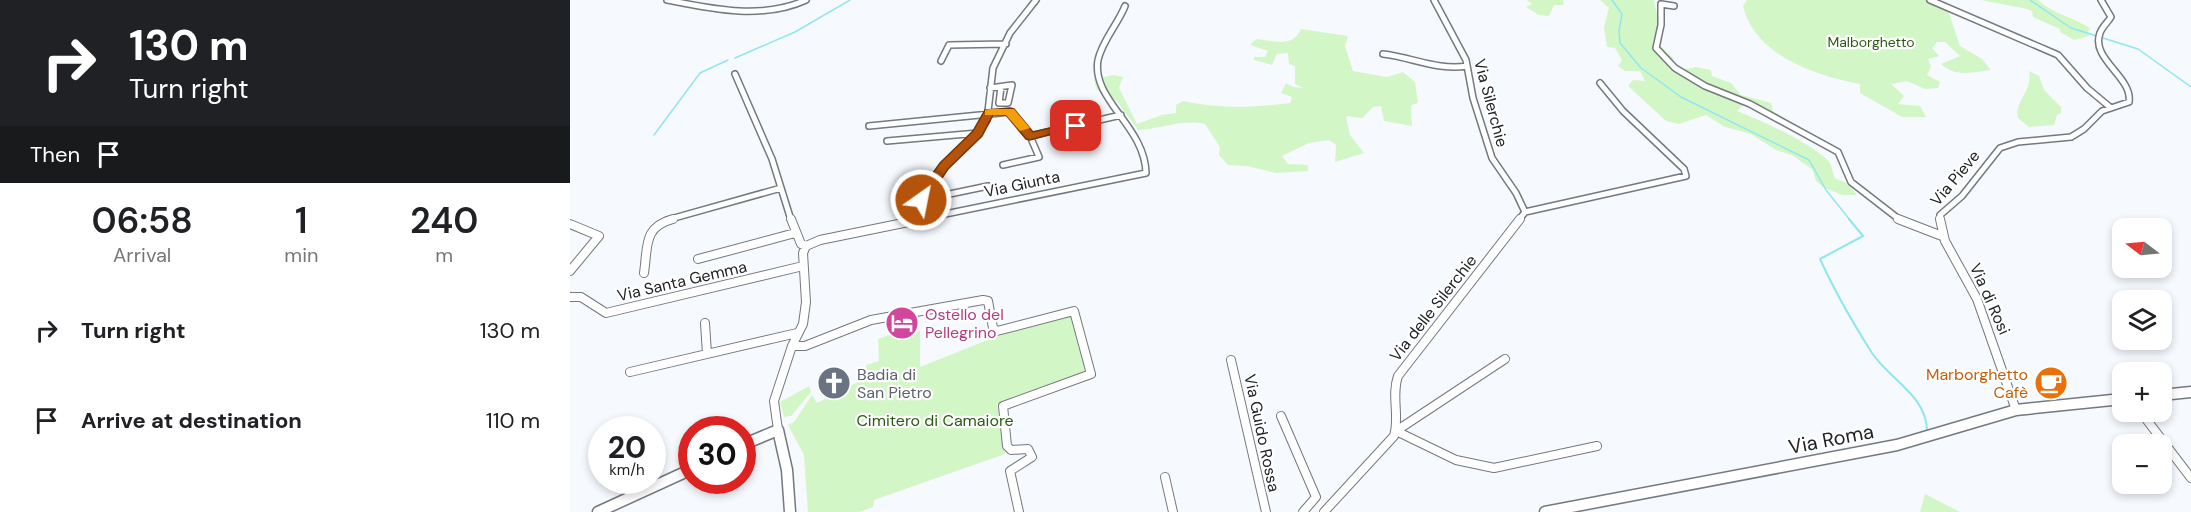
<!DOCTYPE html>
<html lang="en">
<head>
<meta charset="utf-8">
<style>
	body { margin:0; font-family:"DM Sans",sans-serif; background:#f2f2f2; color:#202124; height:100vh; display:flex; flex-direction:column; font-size:22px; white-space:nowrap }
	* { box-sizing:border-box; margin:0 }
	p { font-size:20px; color:#757577 }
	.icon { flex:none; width:33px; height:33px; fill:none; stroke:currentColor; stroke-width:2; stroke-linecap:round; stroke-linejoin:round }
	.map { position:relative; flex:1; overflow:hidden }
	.side { display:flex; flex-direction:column; background:#fff; width:570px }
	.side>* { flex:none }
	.top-card { background:#202124; color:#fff; overflow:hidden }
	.needle { width:39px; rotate:286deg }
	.tools { position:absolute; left:1542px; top:218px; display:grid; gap:12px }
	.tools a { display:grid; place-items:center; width:60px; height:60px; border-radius:12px; background:#fff; box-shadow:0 3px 9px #0003; font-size:30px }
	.speed { position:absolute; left:18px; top:416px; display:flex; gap:12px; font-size:30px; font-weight:700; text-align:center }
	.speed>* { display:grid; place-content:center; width:78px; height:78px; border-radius:50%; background:#fff; box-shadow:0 3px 9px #0003; line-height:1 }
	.speed small { font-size:15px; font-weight:400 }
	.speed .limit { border:9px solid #d22; background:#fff; color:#111 }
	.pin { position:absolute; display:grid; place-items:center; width:51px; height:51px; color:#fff; margin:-26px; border-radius:12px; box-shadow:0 3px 9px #0006 }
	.me { position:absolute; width:66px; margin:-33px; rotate:33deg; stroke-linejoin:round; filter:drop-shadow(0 0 4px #0008) }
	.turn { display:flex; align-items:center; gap:21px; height:126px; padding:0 30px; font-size:27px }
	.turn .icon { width:78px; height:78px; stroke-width:2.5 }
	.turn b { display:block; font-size:42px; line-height:51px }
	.then { display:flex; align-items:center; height:57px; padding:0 30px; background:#0003; gap:12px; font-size:22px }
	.eta { display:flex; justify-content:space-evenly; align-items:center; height:102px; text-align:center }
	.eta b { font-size:36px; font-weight:600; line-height:42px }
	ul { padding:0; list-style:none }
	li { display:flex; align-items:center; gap:18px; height:90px; padding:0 30px }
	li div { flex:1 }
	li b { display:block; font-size:22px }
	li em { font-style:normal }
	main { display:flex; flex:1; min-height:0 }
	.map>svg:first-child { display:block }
</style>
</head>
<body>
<main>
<section class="side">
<div class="top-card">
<div class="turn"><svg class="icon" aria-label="right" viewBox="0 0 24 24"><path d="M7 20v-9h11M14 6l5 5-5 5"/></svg><div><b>130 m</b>Turn right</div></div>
<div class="then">Then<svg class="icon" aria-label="arrive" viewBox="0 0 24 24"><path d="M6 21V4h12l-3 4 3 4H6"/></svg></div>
</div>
<div class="eta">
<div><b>06:58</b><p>Arrival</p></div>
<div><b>1</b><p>min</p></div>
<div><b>240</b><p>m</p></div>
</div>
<ul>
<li><svg class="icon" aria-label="right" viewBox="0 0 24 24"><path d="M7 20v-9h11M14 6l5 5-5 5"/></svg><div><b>Turn right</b></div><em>130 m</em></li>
<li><svg class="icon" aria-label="arrive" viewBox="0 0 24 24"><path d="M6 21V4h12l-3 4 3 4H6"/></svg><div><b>Arrive at destination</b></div><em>110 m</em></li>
</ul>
</section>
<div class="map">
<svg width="1621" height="512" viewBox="0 0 1621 512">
	<rect width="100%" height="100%" fill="#f6f9fe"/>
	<path fill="#d3f6c7" d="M957 0H993L994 5H984L979 16 969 15 956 7 962 4Z
		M1030 0H1084L1092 37 1091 46 1104 59 1096 61 1108 71 1126 67 1141 70 1142 76 1161 83 1171 95 1201 103 1203 111 1216 119 1212 123 1174 104 1167 111C1188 119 1244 144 1259 162 1263 167 1262 174 1266 179L1277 183 1287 195H1272L1253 187 1246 181 1243 170 1222 155 1206 150 1181 134 1155 127 1136 115 1109 124 1096 121 1058 86 1063 80 1075 81 1070 71H1055L1048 66 1052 60 1045 48 1037 47 1034 27 1039 8Z
		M1177 0H1370L1378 3 1370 8 1378 10 1390 46 1412 59 1421 70C1401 72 1387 78 1371 64L1390 56 1375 42H1367L1362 48 1369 56 1358 59 1361 67 1357 75 1370 82 1368 88 1355 89 1337 81 1321 84 1334 96 1328 104 1350 106 1356 117H1332L1290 93V84C1246 76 1184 55 1173 6Z
		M1411 0H1468C1483 14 1506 18 1521 29L1518 30 1519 36 1504 40 1490 32V29L1463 17 1462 11 1457 9Z
		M731 29 778 36 775 46 783 71 817 77 833 72 845 82 848 103 841 105 842 126 814 121 811 106 803 107 792 118 776 116 780 135 794 153 765 162 766 145 759 140 739 143 712 156 718 164 738 165V171L706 173 677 166 658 165 649 155 650 147 635 124C612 119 591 129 568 130L546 100 527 90 524 79 544 75 553 77 549 88 567 124 592 115 606 113V105L613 101C654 109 680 108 720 103L722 97 711 93 716 83 723 87 733 88 725 84V66L719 64 718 53 707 54 702 65 684 60V57H695L698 51 680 45 686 39C704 41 723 48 731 29Z
		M1459 71 1469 76 1474 90 1491 107V113L1487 115 1484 125 1459 127 1448 118C1444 101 1463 92 1459 71Z
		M504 314 517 371 427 404 435 454 304 500 303 507 289 512H238L234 455 218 425 224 422 242 395 247 403 298 377 296 365 309 361 308 339 341 327V332L350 331V367L425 337Z
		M239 386 241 392 221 416 214 417 210 402Z
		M1355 494 1390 512H1350Z"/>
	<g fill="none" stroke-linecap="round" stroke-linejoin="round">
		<path stroke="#8fe7ed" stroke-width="1.5" d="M1042 0 1052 14 1049 31 1050 43 1071 68 1111 97 1239 160 1256 190 1280 220
			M1460 0 1501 28 1568 49 1621 87
			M165 58 225 32 280 0
			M84 135 130 73 158 60"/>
		<path stroke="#8fe7ed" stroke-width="2" d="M1279 219 1293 236 1250 259C1265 292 1283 323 1302 353 1320 380 1357 396 1357 431"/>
		<defs>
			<path id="street-far1" d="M97 0C142 9 192 20 236 0
				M864 0 896 60 903 98 922 158 946 193 955 212
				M1360 0 1488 55 1517 88 1541 108
				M1104 6 1091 4V25L1086 48 1105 68 1135 86 1180 104 1268 152 1281 182 1330 220
				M813 54C841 57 869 71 897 66
				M371 61 379 45 436 44
				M165 74 202 159 221 220
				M420 88 442 85 438 103H429L431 87
				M299 126 440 112 460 136 469 157 433 165
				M460 136 551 115
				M317 141 408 133
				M351 200 418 186
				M955 212 1116 176 1114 169 1053 111 1030 83
				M97 220 211 188
				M336 220 365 177 408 133 417 120 423 68 440 33 466 0
				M346 220 576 173C575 126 521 100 528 60 532 41 548 24 555 6
				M949 220 955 212
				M1370 220V215L1392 196 1430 148 1448 142 1501 137 1514 129 1532 111 1559 102C1563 77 1520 59 1530 33 1532 27 1538 22 1541 17L1531 0"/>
			<path id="street" d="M1328 219 1372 236
				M1370 219 1375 241 1407 299 1446 410
				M335 222 337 219
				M0 224 29 236 0 271
				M236 246 250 240 353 219
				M128 259 225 233
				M74 273C78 246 73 227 103 219
				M0 297H11L36 313 233 266
				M135 323 137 354
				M222 346H235L301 320 413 300 418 301 423 328 427 331 504 311 521 374 433 406 437 446 441 450 458 449 462 457 440 471 449 512
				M661 360 696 512
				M60 372 227 333
				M1570 411 1621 478
				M711 416 746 497 733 512
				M208 430 204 401 222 346 233 324 236 302 233 253 236 246 231 244 221 219
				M826 431 886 460 924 468 1027 446
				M826 431 935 359
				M595 477 603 512
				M754 512 824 436C830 416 821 396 828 376L950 219"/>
			<path id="secondary" d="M1592 395 1621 392
				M172 445 208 430 217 470 220 512
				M28 512 122 469
				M975 512 1327 445 1446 410 1552 399"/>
		</defs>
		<use href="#street-far1" stroke="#74797f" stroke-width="8"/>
		<use href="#street" stroke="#74797f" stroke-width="10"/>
		<use href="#secondary" stroke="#74797f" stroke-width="13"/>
		<use href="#street-far1" stroke="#fff" stroke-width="5"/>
		<use href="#street" stroke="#fff" stroke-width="8"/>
		<use href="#secondary" stroke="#fff" stroke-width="10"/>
	</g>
	<path fill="#b45309" stroke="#753606" stroke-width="1.5" d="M440 108 444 109 463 132 506 122 511 126 460 140 456 139 436 115H423L412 136 378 169 355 203H346L344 200 370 163 403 131 415 110Z"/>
	<path fill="#f59e0b" d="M419 109H444L460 128 450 131 436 115H415V110Z"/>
	<defs>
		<symbol id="hotel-disc" viewBox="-11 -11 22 22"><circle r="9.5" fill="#d1479c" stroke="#fff"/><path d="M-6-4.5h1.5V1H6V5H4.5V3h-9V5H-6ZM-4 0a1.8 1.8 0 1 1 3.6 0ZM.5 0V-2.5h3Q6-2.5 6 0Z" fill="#fff"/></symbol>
		<symbol id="church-disc" viewBox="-11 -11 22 22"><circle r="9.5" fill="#6b7280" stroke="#fff"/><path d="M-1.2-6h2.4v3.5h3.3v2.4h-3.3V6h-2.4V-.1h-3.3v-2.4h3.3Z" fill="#fff"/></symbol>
		<symbol id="cafe-disc" viewBox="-11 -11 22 22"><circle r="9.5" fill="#e8710a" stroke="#fff"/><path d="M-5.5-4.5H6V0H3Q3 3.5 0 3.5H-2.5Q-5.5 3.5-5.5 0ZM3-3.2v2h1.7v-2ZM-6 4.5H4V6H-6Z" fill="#fff"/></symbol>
	</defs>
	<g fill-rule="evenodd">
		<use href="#hotel-disc" x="313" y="304" width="38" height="38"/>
		<use href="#church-disc" x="245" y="364" width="38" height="38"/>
		<use href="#cafe-disc" x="1462" y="364" width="38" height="38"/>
	</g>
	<g text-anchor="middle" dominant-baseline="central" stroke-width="4.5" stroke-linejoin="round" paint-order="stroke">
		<g font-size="14" fill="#285a11" stroke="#fff">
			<text x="1301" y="42">Malborghetto</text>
		</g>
		<g font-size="16" fill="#202224" stroke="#fff">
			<text transform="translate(921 103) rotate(75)">Via Silerchie</text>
			<text transform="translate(1385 178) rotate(-50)">Via Pieve</text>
			<text transform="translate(452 184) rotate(-12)">Via Giunta</text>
			<text transform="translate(112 281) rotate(-13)">Via Santa Gemma</text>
			<text transform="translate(1420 299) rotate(66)">Via di Rosi</text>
			<text transform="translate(863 308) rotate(-52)">Via delle Silerchie</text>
			<text transform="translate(692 433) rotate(78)">Via Guido Rossa</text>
		</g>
		<g font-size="16" fill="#b23c85" stroke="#fff" text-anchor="start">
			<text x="355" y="314">Ostello del<tspan x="355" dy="18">Pellegrino</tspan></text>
		</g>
		<g font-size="16" fill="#5b616d" stroke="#fff" text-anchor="start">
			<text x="287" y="374">Badia di<tspan x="287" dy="18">San Pietro</tspan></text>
		</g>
		<g font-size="16" fill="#c56008" stroke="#fff" text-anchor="end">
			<text x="1458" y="374">Marborghetto<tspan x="1458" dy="18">Cafè</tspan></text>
		</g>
		<g font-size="16" fill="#285a11" stroke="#fff">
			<text x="365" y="420">Cimitero di Camaiore</text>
		</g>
		<g font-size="20" fill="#202224" stroke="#fff">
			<text transform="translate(1261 439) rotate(-11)">Via Roma</text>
		</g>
	</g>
</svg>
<div class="tools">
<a><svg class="needle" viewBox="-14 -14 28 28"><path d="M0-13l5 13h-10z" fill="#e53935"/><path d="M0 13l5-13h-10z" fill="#757577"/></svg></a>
<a><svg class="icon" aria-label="layers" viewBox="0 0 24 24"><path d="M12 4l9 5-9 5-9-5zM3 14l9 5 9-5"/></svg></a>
<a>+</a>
<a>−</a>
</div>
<div class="speed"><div>20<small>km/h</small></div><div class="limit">30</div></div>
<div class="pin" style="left:506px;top:126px;background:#d93025"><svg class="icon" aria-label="arrive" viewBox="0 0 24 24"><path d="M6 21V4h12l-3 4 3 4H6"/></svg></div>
<svg class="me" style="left:351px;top:200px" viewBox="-20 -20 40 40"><circle r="17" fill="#b45309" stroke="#fff" stroke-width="3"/><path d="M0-11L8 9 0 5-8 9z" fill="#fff"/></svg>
</div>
</main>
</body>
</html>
